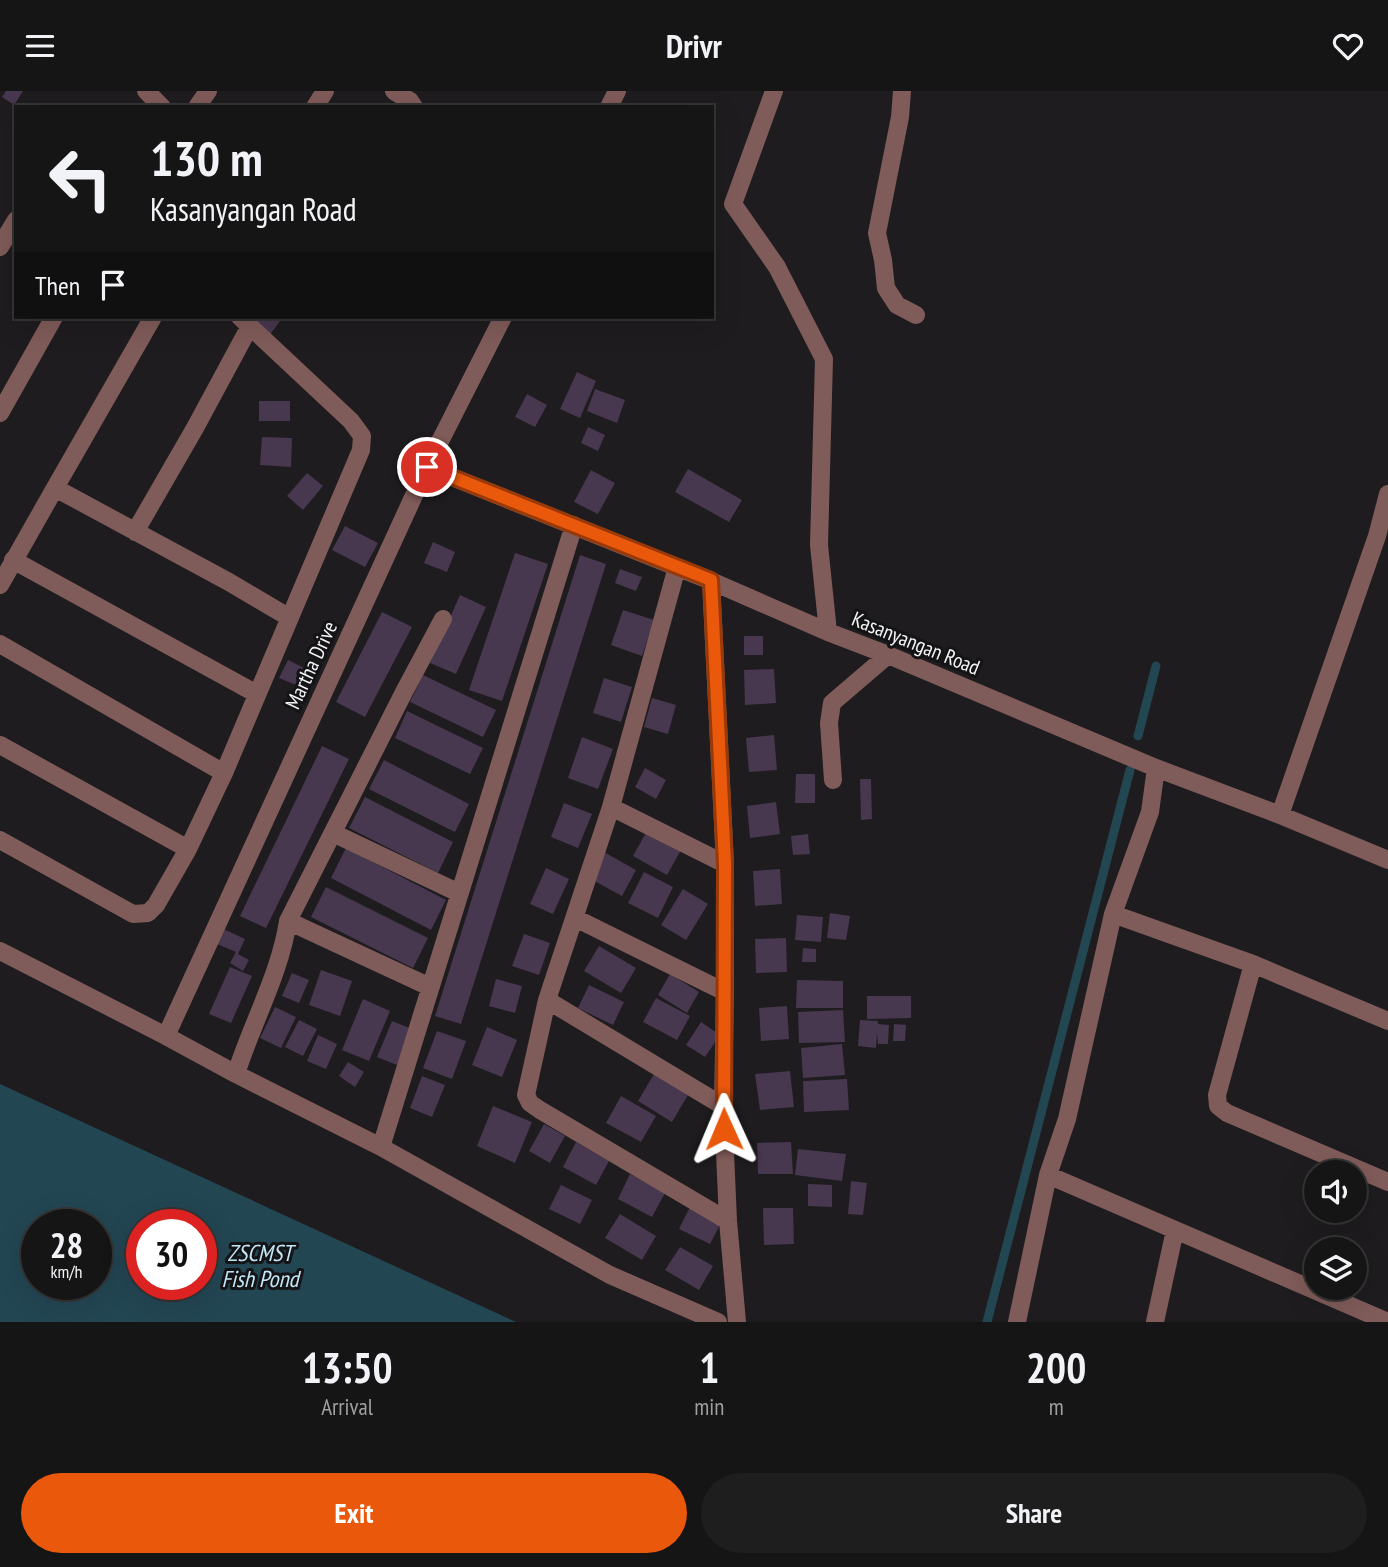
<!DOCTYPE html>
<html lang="en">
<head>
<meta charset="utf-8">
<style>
	body { margin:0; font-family:"PT Sans Narrow",sans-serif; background:#1f1e1f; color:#f1f3f6; height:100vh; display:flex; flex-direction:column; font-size:26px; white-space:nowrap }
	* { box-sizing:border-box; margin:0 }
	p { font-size:23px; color:#9e9fa1 }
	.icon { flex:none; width:38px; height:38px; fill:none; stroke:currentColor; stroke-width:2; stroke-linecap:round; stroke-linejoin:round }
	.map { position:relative; height:1231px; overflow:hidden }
	.side { display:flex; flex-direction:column; background:#161516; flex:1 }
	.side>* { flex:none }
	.top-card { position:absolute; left:14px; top:14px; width:700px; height:214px; border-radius:0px; box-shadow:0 7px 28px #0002,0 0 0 2px #353435; background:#161516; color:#f1f3f6; overflow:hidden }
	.buttons { position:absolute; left:1304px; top:1069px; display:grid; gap:14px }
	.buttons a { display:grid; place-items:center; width:63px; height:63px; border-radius:50%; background:#161516; box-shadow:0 7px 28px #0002,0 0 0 2px #353435; font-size:35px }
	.speed { position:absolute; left:21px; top:1118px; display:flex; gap:14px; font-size:35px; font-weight:700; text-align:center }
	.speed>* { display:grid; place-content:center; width:91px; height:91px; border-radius:50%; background:#161516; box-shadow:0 7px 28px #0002,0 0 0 2px #353435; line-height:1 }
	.speed small { font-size:18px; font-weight:400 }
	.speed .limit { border:10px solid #d22; background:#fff; color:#111 }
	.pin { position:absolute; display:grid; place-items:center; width:60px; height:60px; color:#fff; margin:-30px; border:4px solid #fff; border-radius:50%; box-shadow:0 2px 7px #0007 }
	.me { position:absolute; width:77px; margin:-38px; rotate:359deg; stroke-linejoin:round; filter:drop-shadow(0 0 5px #0008) }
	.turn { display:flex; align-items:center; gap:24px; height:147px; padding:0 21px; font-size:32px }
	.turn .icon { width:91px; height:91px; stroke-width:2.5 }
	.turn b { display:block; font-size:49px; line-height:60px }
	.then { display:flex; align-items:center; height:66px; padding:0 21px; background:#0003; gap:14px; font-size:26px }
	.eta { display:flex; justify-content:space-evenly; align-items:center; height:119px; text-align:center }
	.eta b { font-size:42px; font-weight:600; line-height:49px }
	.action { display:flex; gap:14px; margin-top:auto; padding:14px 21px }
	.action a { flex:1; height:80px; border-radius:42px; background:#ea580c; color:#fff; font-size:28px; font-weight:600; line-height:80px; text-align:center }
	.action a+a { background:#1f1e1f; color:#f1f3f6 }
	header { display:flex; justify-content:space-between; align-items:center; height:91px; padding:0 21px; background:#161516; font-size:32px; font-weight:600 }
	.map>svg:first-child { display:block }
</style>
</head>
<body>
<header><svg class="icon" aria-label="menu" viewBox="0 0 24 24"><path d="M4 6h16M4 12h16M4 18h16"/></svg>Drivr<svg class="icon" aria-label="heart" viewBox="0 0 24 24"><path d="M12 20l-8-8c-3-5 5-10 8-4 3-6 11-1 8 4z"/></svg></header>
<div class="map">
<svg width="1388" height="1231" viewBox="0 0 1388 1231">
	<rect width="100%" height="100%" fill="#1e1c1e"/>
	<path fill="#234653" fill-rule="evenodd" d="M0 993 516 1231H0ZM37 1134H96V1194H37ZM142 1134H201V1194H142Z"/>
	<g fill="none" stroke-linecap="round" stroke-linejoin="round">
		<path stroke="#234653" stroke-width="9" d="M1138 645 1156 575
			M987 1231 1130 679"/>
	</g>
	<path fill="#47374f" d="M6 0H23L14 14 2 6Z
		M247 226H283L269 245Z
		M577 281 596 290 580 327 560 318Z
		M595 298 625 309 617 332 587 320Z
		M527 303 547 314 535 336 515 326Z
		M259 310H290V330H259Z
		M588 336 605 344 598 360 581 352Z
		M262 346 292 347 291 376 260 374Z
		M688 378 742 409 729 431 675 401Z
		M591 379 615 392 598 423 574 411Z
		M307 382 323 395 303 419 287 405Z
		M345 435 378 452 365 476 332 459Z
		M433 451 455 461 447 481 424 472Z
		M515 462 548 473 502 610 469 599Z
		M580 464 606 473 461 933 435 925Z
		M620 478 642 486 636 500 615 492Z
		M460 504 486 516 456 583 430 572Z
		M623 519 654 529 642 565 611 554Z
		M382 521 412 536 365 626 336 611Z
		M744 545H763V564H744Z
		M288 569 304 577 296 594 279 587Z
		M774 578 776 612 745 614 744 579Z
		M423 584 496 619 483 646 410 611Z
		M604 587 632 596 621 631 593 622Z
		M652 607 676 614 668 643 644 636Z
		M407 620 483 657 470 683 395 647Z
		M774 644 777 679 749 681 746 647Z
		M582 646 613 658 598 698 568 687Z
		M322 655 349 668 266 837 240 825Z
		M384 669 469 713 455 741 369 698Z
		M645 677 666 689 656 708 635 696Z
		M796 683H815V712H795Z
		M860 688H871L872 728 861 729Z
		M365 706 453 751 438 782 349 737Z
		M776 711 780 743 750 747 747 715Z
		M564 712 592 723 578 757 551 746Z
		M647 740 681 759 667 784 633 765Z
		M808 743 810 763 793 764 791 745Z
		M346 757 446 809 431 839 331 787Z
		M604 761 636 779 622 805 591 788Z
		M546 777 569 788 553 823 530 813Z
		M780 778 782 813 755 815 753 780Z
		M644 781 673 796 658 827 628 812Z
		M326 796 428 847 413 877 311 826Z
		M683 798 708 813 686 849 661 834Z
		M830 822 850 825 846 849 827 847Z
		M797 824 823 826 821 851 795 849Z
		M217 835 245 848 238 863 249 869 243 880 230 872 236 861 210 850Z
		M524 843 550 852 539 884 512 875Z
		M786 847 787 881 756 882 755 848Z
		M599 855 636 877 621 902 584 880Z
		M803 857 816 858V871H802Z
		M230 876 252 885 231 932 209 923Z
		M321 879 352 890 340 925 309 914Z
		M292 882 309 889 299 912 282 905Z
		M670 883 699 901 687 922 658 904Z
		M496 888 522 895 515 922 489 915Z
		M797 889 843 890V917H796Z
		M589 894 624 911 613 934 578 917Z
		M867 905H911V927L867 928Z
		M656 907 690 925 677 949 643 931Z
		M363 908 390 920 369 970 342 959Z
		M787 915 789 948 761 950 759 917Z
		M275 916 296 926 281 957 260 947Z
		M843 919 845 951 799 952 798 921Z
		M299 929 317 938 303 965 285 956Z
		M860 929 878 930V933L889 934 888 953H878L877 942 876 957 858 955Z
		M392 930 412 938 397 974 377 966Z
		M701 931 720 944 705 966 686 954Z
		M894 933 906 934 905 950H893Z
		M487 936 517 949 502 986 472 974Z
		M437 940 466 950 452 988 423 977Z
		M318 944 337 953 326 978 307 970Z
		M842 953 845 984 803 987 801 957Z
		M348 971 364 981 355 996 339 985Z
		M790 980 794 1016 760 1019 755 983Z
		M654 983 688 1004 672 1031 638 1010Z
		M422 985 445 994 432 1026 410 1017Z
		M847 988 849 1019 804 1021 803 990Z
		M621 1005 656 1025 641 1051 606 1032Z
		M493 1015 532 1031 515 1072 477 1055Z
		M544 1033 565 1045 550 1072 529 1060Z
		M576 1051 609 1070 596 1094 563 1076Z
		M791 1051 793 1083H758L757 1052Z
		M798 1058 846 1063 842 1090 795 1084Z
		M630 1083 665 1102 652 1126 618 1108Z
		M851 1090 867 1092 863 1124 848 1123Z
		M808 1093 832 1094V1116L808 1115Z
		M561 1094 592 1109 580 1133 549 1118Z
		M691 1114 722 1130 710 1153 679 1138Z
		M763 1117H793L794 1153 764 1154Z
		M620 1123 656 1145 642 1169 605 1147Z
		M680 1156 713 1175 699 1199 665 1179Z"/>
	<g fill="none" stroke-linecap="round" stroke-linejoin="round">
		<path stroke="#7f5b59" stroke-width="18" d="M146 0 162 16
			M394 0 410 10 414 16
			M774 0 733 113 777 176 824 268 819 454 828 541
			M902 0 900 26 877 142 883 169 886 197 897 214 916 224
			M197 16 208 0
			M315 16 325 0
			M609 16 617 0
			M0 156 16 129
			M0 322 54 226
			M427 376 711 490 828 541 888 564 1156 677 1280 724 1388 769
			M55 397 153 226
			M135 441 195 337 250 235
			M13 469 257 603
			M677 476 611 716 547 909 526 1004 530 1012 540 1019 728 1130
			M711 490 725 773V901L723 1015 728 1130 737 1231
			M0 494 55 397 229 491 290 527
			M0 553 224 682
			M0 654 188 758
			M833 689 829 632 832 612 888 564
			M611 716 725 773
			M1280 724 1377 445 1388 403
			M333 742 459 802
			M0 749 133 823 148 822 156 814 188 758 224 682 361 359 362 345 351 330 240 226
			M1113 823 1253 873 1388 930
			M575 827 725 901
			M288 830 430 896
			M0 860 166 945 236 983 381 1056 610 1184 718 1231
			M1253 873 1217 1004 1218 1015 1227 1022 1388 1091
			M547 909 723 1015
			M166 945 427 376 503 226
			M236 983C252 932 280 883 288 830L404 601 443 528
			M381 1056 574 434
			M1048 1084 1388 1231
			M1017 1231 1048 1084 1067 1028 1113 823 1150 721 1156 677
			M1155 1231 1175 1139"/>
	</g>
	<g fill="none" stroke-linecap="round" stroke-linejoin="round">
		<defs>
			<path id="route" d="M427 376 711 489 725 773 724 1038"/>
		</defs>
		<use href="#route" stroke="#983908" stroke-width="18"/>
		<use href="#route" stroke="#ea580c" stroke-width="12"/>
	</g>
	<g text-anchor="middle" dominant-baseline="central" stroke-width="6" stroke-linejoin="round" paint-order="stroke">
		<g font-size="21" fill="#f4f3f4" stroke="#141315">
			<text transform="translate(916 552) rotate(22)">Kasanyangan Road</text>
			<text transform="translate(311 574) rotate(-65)">Martha Drive</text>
		</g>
		<g font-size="23" font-style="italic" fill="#c2e8f8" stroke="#141315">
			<text x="260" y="1161">ZSCMST<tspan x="260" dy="26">Fish Pond</tspan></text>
		</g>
	</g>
</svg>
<div class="buttons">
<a><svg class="icon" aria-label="sound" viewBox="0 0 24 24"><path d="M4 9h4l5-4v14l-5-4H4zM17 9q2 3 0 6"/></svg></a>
<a><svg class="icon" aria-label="layers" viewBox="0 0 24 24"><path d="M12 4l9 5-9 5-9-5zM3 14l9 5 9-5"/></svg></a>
</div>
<div class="speed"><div>28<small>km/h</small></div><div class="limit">30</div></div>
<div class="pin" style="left:427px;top:376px;background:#d93025"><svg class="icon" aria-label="arrive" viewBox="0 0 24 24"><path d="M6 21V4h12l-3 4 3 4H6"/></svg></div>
<svg class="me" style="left:724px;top:1038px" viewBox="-20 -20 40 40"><path d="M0-17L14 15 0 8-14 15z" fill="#ea580c" stroke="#fff" stroke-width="4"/></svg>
<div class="top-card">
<div class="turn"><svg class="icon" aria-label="left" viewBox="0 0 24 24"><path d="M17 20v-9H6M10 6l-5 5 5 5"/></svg><div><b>130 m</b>Kasanyangan Road</div></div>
<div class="then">Then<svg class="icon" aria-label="arrive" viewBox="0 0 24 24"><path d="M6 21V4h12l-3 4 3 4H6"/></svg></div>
</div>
</div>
<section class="side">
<div class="eta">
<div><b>13:50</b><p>Arrival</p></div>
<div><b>1</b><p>min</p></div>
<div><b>200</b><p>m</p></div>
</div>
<div class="action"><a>Exit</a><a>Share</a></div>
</section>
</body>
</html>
